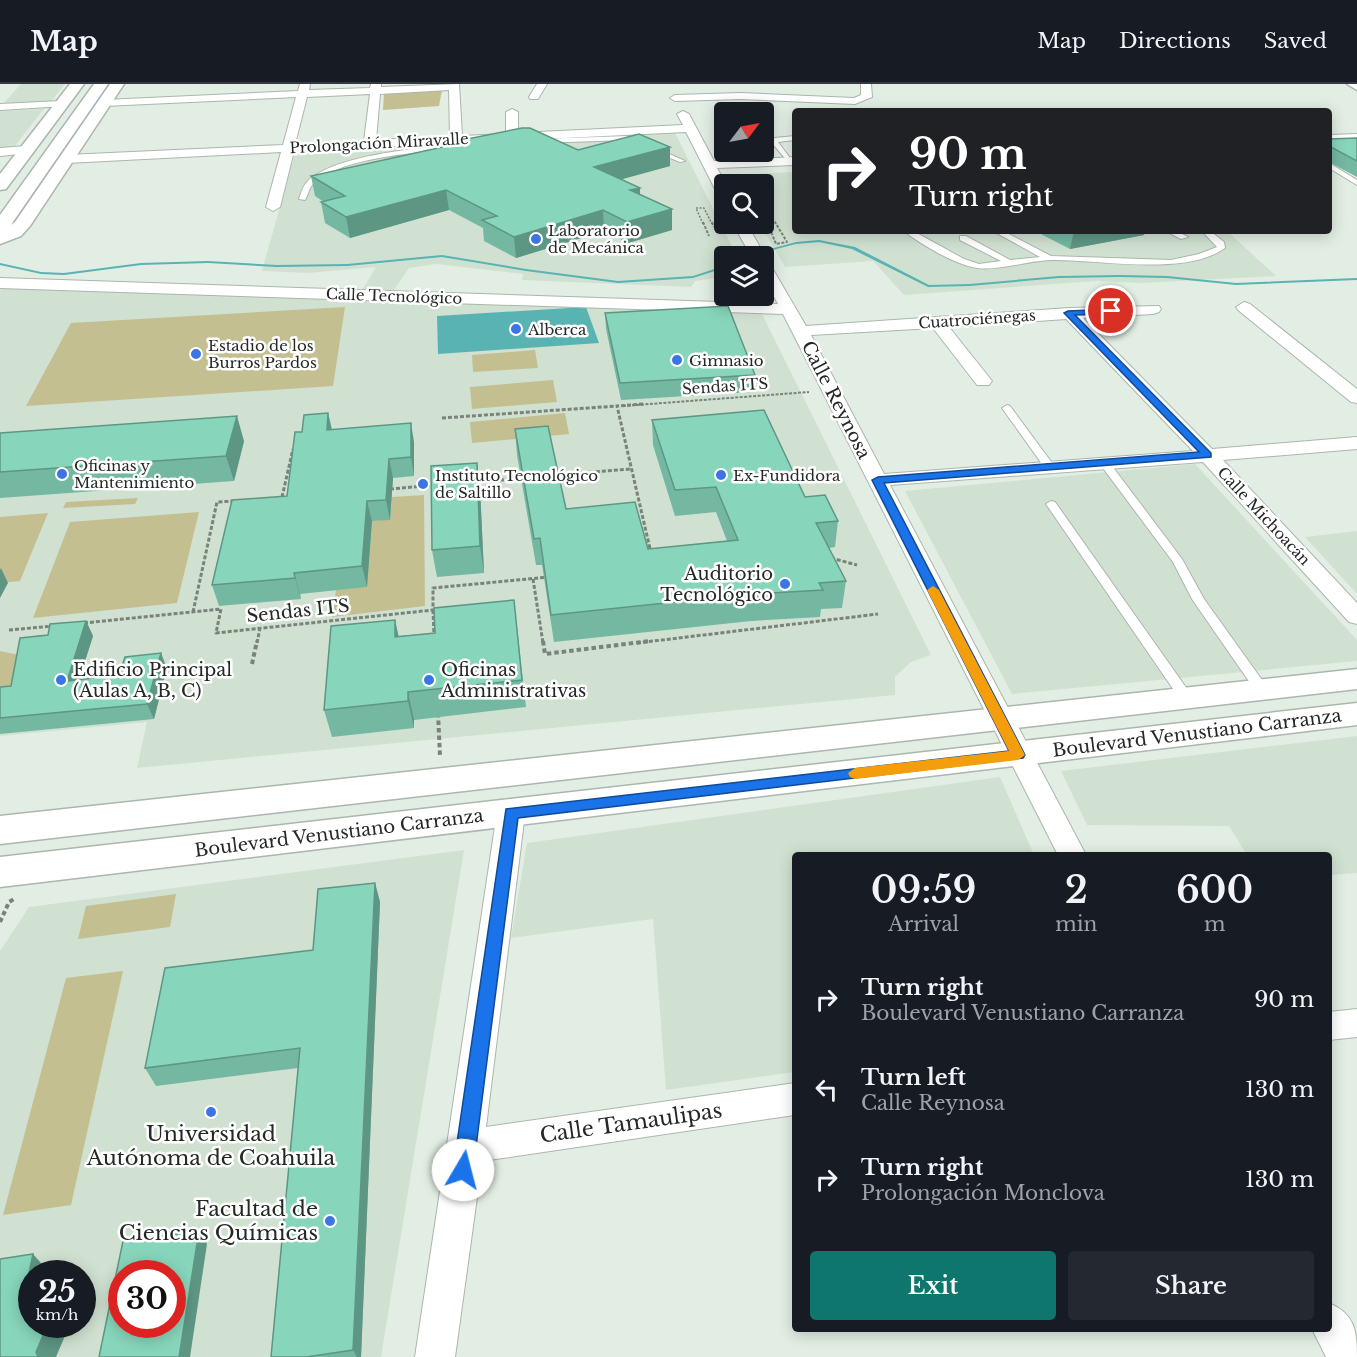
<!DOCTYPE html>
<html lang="en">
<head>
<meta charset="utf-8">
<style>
	body { margin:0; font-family:"Libre Baskerville",serif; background:#242831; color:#f1f3f6; height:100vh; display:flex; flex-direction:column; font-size:22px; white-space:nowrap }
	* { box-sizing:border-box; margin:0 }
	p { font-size:20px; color:#9ea1a6 }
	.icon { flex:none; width:33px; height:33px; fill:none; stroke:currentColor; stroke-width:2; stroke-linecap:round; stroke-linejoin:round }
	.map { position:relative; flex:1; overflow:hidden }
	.sheet { position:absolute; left:792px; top:768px; width:540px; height:480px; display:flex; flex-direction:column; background:#171b24; border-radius:6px; box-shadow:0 3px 15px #0003 }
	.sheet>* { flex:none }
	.top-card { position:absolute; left:792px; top:24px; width:540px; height:126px; border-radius:6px; box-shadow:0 3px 15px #0003; background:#202124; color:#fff; overflow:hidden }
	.needle { width:39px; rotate:58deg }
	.controls { position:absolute; left:714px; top:18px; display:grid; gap:12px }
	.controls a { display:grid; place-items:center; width:60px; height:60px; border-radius:6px; background:#171b24; box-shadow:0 3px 15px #0003; font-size:30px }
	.speed { position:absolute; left:18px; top:1176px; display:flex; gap:12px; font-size:30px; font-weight:700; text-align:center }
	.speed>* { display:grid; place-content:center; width:78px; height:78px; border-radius:50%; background:#171b24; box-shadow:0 3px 15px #0003; line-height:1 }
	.speed small { font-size:15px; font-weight:400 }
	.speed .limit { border:9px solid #d22; background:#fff; color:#111 }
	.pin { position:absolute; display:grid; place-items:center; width:51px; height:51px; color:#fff; margin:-26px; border:3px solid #fff; border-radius:50%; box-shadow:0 2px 6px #0007 }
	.me { position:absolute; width:66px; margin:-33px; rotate:8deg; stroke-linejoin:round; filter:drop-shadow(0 0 4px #0008) }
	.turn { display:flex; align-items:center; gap:21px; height:126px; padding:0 18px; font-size:27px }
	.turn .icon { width:78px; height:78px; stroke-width:2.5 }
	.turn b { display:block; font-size:42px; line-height:51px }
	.eta { display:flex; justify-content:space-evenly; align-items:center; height:102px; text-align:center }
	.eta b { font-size:36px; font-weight:600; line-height:42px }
	.primary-button { display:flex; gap:12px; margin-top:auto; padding:12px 18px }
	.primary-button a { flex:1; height:69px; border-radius:6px; background:#0f766e; color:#fff; font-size:24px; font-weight:600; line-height:69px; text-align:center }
	.primary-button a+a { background:#242831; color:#f1f3f6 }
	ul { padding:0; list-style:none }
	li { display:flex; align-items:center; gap:18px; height:90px; padding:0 18px }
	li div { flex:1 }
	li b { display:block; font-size:22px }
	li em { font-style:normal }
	header { display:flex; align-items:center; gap:36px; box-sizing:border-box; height:84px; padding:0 30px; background:#171b24; border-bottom:2px solid #363941 }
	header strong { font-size:28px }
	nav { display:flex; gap:33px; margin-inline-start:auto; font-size:21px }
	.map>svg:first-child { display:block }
</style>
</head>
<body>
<header>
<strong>Map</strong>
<nav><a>Map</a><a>Directions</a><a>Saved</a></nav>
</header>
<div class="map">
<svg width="1357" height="1273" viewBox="0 0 1357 1273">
	<rect width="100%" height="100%" fill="#e2eee3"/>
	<path fill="#d0e1d1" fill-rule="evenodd" d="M21 0H65L50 19 2 21Z
		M44 25 14 63 0 64V27Z
		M664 47 675 49 737 172H724V193L695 197 691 203 522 196 523 190 436 180 409 184 392 209 360 210 376 183 308 189 262 187 295 69 305 68 307 65Z
		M795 88V147H1227L1276 192 1141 199 1096 197 904 211 873 177 785 183 760 140H764V100H737L732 91Z
		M3 202 762 230 931 571 911 578 895 593V611L137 684 147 638 0 652V207Z
		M1195 380 1357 556V577L1012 610 905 407Z
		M1357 447V510L1305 453Z
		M1357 652V789L1329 791V771H1247L1229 742 1087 741 1061 687Z
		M1000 693 1034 771H795V988L666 1006 653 835 511 854 527 759Z
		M464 766 381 1273H0V867L29 823ZM32 1190H82V1240H32ZM122 1190H172V1240H122Z"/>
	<path fill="#c4bf90" d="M442 6 439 22 383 26 384 9Z
		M345 223 333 302 26 322 71 239Z
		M535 266 538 284 473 288 472 271Z
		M553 296 557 318 472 325 470 303Z
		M565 329 569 350 472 359 470 338Z
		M424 411 425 522 332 533 336 506 367 502 372 437 390 435 392 413Z
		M138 414 135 420 63 424 66 418Z
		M199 428 177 519 33 534 70 438Z
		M48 429 20 497 0 499V433Z
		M0 567 14 570 27 569 49 577 0 618Z
		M176 810 170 843 78 855 86 822Z
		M123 887 71 1121 3 1131 66 894Z"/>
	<path fill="#59b3b2" d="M586 223 599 259 438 270 437 232Z"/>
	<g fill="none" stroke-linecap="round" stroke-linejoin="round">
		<path fill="#59b3b2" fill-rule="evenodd" d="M819 156 855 163 929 201 970 200 1059 192 1120 191 1167 192 1236 199 1357 194V196L1236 201 1167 194 1120 193 1059 194 970 202 928 203 852 165 819 158 796 160 749 172H744L796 158Z
			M442 171 526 185 618 197 693 192 724 182V184L693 194 618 199 526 187 442 173 347 182 277 183 208 179 141 181 64 191 41 190 0 181V179L41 188 64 189 141 179 208 177 277 181 347 180Z"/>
		<defs>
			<path id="service" d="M721 43H724V48L722 47Z
				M628 52 685 77 680 78 627 56 539 59 536 57 539 55Z
				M795 52V56L778 58 793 78 790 80 771 58 764 59V55Z
				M457 60 459 63C420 70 344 71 313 100 309 104 308 111 305 116L299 115C301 109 303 102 307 98 333 71 420 64 457 60Z
				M742 68H748L761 79 756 80Z
				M1329 79 1357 96V101L1329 84Z
				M904 147H913L964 175 979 180 1001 177 960 156V152H966L1010 176 1040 173 993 147H1003L1051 172 1171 176 1199 170 1217 163 1202 147H1210L1224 158 1225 164C1185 193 1098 175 1050 176 1028 177 997 187 977 184 956 181 920 160 904 147Z
				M1166 147H1176L1188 153 1181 155Z
				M1007 321 1010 322 1055 383V387H1047L1002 324Z
				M1105 377 1109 378 1182 475 1204 515 1267 603 1269 606 1267 609H1257L1192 515 1173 478 1100 380Z
				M1051 417 1055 418 1192 612 1194 615 1192 618H1182L1046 420Z"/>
			<path id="minor" d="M300 0H310L309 6 370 4 371 0H381V3L459 0 462 52 506 50V28L512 25 518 28V49L683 41 677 30 683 27 689 30 714 77 795 73V81L717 84 726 100 724 113 717 109 686 48 294 67 280 123 273 127 266 123 281 68 67 79 61 75 67 71 283 61 296 13 104 22 98 19 104 16 298 7ZM449 6 450 52 376 56 380 10ZM370 10 364 57 295 60 307 13Z
				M537 0H547L538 15H530L529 13Z
				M861 0H871L872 13 855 20 741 15 675 17 670 14 675 11 741 9 854 14 861 11Z
				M61 17 65 18V22L0 26V20Z
				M1357 50V58L1329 59V51Z
				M27 62 33 66 31 69 0 72V64Z
				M733 140H747L765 172 764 175V172H751Z
				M764 178 771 182 806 242 1069 224 1159 222 1161 225 1159 228 1153 230 1083 234 1212 365 1357 353V365L1223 376 1357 519V540L1349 538 1203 378 890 401 1086 771H1058L783 230 0 204V194L778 220 764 194ZM1066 235 1193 367 884 390 811 251 933 244 977 301H989L992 297 949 243Z
				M1244 218 1250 220 1357 305V319L1351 318 1238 226 1236 223Z
				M511 719 521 722 525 729 486 1043 795 999V1031L482 1077 455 1273H415L497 729 501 722Z
				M1357 925V953L1329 956V928Z
				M1329 1219C1355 1230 1357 1247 1357 1273H1326L1312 1245H1329Z"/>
			<path id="tertiary" d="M70 0H84L6 105 0 106V90Z
				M110 0H124L30 142 21 152 0 160V148L15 138Z"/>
			<path id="primary" d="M94 0H108L6 148 0 149V131Z
				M1357 585V605L0 760V732Z
				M1357 619V641L0 803V773Z"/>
			<path id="trunk" d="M1347 0H1357V6Z"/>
		</defs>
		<use href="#service" stroke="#abb6ac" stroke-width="2"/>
		<use href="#minor" stroke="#abb6ac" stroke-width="2"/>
		<use href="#tertiary" stroke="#abb6ac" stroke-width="3"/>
		<use href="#primary" stroke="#abb6ac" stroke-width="3"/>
		<use href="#trunk" stroke="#abb6ac" stroke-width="3"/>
		<path stroke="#7a827b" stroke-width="1.5" stroke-dasharray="2 1.5" stroke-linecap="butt" d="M767 126 776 140
			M703 140 696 124H704L712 140"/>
		<path stroke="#7a827b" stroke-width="2" stroke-dasharray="3 1.5" stroke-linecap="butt" d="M703 138 709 152
			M712 138 714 143
			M768 140 776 160 787 158 775 138
			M623 322 809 308"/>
		<path stroke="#7a827b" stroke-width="3" stroke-dasharray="4 2" stroke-linecap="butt" d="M643 320 617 322 651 469
			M442 334 617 322
			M554 391 631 385
			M476 398 526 394
			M390 405 436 401
			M282 413 293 365
			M831 474 857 481
			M533 495 543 559
			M433 526 434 552
			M193 528 217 418 236 417
			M84 539 221 525 216 549 433 526V504L549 493
			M9 546 53 542
			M257 559 260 544
			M637 559 878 530"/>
		<path stroke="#7a827b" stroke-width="4" stroke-dasharray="4.5 3" stroke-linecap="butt" d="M543 557 545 570 650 557
			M252 580 257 557
			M438 629 440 672
			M0 838 9 818 14 815"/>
		<use href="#service" fill="#fff" fill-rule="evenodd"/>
		<use href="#minor" fill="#fff" fill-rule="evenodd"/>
		<use href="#tertiary" fill="#fff" fill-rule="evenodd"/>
		<use href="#primary" fill="#fff" fill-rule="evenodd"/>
		<use href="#trunk" fill="#fff" fill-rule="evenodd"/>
		<path stroke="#7a827b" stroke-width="2" stroke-dasharray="3 1.5" stroke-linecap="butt" d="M714 143 768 140"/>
	</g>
	<path fill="#74b8a2" d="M1357 54V93L1329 78V55Z
		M442 60 578 66 670 82 621 95 640 111 672 146 628 159 604 147 516 174 484 157 483 144 449 126 350 154 325 139 321 118H324L315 112 311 92 442 63Z
		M1035 147H1145L1144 151 1070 165Z
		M605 229 755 291 754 308 621 316 606 245Z
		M328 329 332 345 414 358V392L393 394 390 436 372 437 367 503 300 510 301 515 219 522 212 501 287 412 302 348Z
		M652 336 805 413 838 437 835 463 829 464 846 497 842 524 821 525 820 533 751 537 554 558 542 481H536L517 371 515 345 566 425 648 465 727 457 716 428 675 432 653 361Z
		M0 349 244 357 234 397 0 414Z
		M477 379 480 404 484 489 437 493 432 466Z
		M514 516 526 623 414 636V644L332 653 324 626 395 536 398 552 435 549Z
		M86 537 93 552 79 595 167 584 154 635 0 650V603L11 602 48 551Z
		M375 799 380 818 361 1273H271L298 984 156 1002 145 984 313 866Z"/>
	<path fill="#5e9684" d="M670 63V82L594 103V83Z
		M640 104V124L630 106Z
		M446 106 449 126 350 154 346 133Z
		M672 125V146L628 159 627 138Z
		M603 126 604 147 516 174 514 153Z
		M1074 147H1145L1144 151 1070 165Z
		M328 329 332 348 327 346Z
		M237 332 244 357 234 397 226 372Z
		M411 339 414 358V392L411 373Z
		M389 375 393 394 390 436 386 416Z
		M477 379 480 404 484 489 480 462Z
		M367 417 372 437 367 503 362 482Z
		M1 484 8 499 0 514V486Z
		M294 489 300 510 301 515 295 494Z
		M395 536 401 563 395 553Z
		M86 537 93 552 74 612 67 597Z
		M161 569 167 584 154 635 147 620Z
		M408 608 414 636V644L408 617Z
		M375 799 380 818 361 1273H357L353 1266Z
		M199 1147 207 1160 190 1273H179Z
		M33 1170 48 1187 47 1190H32V1220L24 1212Z
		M48 1240H70L56 1273H38L36 1268Z"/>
	<path fill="#87d6bc" stroke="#5e9684" stroke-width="1.5" fill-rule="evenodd" d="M522 44H530L578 66 639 50 670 63 594 83 640 104 630 106 672 125 627 138 603 126 514 153 482 136 497 132 446 106 346 133 321 118 345 112 311 92 447 62 442 60Z
		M1357 54V77L1329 62V55Z
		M728 222 755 291 620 299 605 229Z
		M764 326 805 413 825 411 838 437 816 439 846 497 819 499 823 506 752 510 551 531 540 454 534 455 515 345 548 342 566 425 635 418 648 465 738 456 716 403 675 406 652 336Z
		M328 329 327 346 411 339V373L389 375 386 416 367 417 362 482 294 489 295 494 212 501 232 416 287 412 295 348H302L304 331Z
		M237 332 226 372 0 388V349Z
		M477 379 480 462 432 466 431 382Z
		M514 516 522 596 408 608V617L324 626 331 542 395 536V553L435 549 434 524Z
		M86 537 67 597 119 591 125 573 161 569 147 620 0 634V603L11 602 20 554 48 551 50 540Z
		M375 799 353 1266 306 1273H271L300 964 145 984 165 884 313 866 318 805Z
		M199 1147 179 1273H99L123 1157ZM122 1190H172V1240H122Z
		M33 1170 24 1212 32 1213V1240H48L36 1268 38 1273H0V1175Z"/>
	<path fill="#1a73e8" stroke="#114b97" stroke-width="1.5" d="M1114 225 1115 227 1111 230 1075 231 1211 369V373L884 399 1025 671 1023 674 518 734 473 1086 470 1093 463 1096 456 1093 453 1086 506 725 1009 667 872 396 878 393 1199 368 1064 229 1068 227Z"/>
	<path fill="#f59e0b" d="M933 502 939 506 1025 671 1018 676 855 695 850 693 848 689 855 684 1009 667 927 506Z"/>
	<g fill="#3d74e4" stroke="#fff" stroke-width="2">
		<circle cx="536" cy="155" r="6"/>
		<circle cx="516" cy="245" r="6"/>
		<circle cx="196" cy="270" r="6"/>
		<circle cx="677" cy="276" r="6"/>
		<circle cx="62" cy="390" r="6"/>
		<circle cx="721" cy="391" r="6"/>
		<circle cx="423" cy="400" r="6"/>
		<circle cx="785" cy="500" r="6"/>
		<circle cx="61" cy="596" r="6"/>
		<circle cx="429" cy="596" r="6"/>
		<circle cx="211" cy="1028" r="6"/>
		<circle cx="330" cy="1137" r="6"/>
	</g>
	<g text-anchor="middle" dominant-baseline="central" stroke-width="5" stroke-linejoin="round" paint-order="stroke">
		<g font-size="15" fill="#252925" stroke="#fff">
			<text transform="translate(379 59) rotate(-3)">Prolongación Miravalle</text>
			<text transform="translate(394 212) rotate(2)">Calle Tecnológico</text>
			<text transform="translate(977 235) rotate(-4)">Cuatrociénegas</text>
			<text transform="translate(725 302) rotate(-4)">Sendas ITS</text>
			<text transform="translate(1264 432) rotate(47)">Calle Michoacán</text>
		</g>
		<g font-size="15" fill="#252925" stroke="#fff" text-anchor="start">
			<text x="548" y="146">Laboratorio<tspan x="548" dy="17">de Mecánica</tspan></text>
			<text x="528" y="245">Alberca</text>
			<text x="208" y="261">Estadio de los<tspan x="208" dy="17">Burros Pardos</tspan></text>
			<text x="689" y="276">Gimnasio</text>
			<text x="74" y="381">Oficinas y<tspan x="74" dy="17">Mantenimiento</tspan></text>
			<text x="435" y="391">Instituto Tecnológico<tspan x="435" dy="17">de Saltillo</tspan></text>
			<text x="733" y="391">Ex-Fundidora</text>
		</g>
		<g font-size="18" fill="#252925" stroke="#fff">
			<text transform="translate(836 316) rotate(63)">Calle Reynosa</text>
			<text transform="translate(298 527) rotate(-6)">Sendas ITS</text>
			<text transform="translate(1197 649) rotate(-7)">Boulevard Venustiano Carranza</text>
			<text transform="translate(339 749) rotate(-7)">Boulevard Venustiano Carranza</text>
		</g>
		<g font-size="18" fill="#252925" stroke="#fff" text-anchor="start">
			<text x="773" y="490" text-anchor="end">Auditorio<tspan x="773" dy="21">Tecnológico</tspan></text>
			<text x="73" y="586">Edificio Principal<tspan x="73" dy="21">(Aulas A, B, C)</tspan></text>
			<text x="441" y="586">Oficinas<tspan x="441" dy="21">Administrativas</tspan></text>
		</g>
		<g font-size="21" fill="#252925" stroke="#fff">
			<text transform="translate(631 1039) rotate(-8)">Calle Tamaulipas</text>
		</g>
		<g font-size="21" fill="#252925" stroke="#fff">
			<text x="211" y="1050">Universidad<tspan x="211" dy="24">Autónoma de Coahuila</tspan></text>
			<text x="318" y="1125" text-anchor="end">Facultad de<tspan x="318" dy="24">Ciencias Químicas</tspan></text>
		</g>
	</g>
</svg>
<div class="controls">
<a><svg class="needle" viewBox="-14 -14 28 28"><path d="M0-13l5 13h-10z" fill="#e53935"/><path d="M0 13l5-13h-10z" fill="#9ea1a6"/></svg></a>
<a><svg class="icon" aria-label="search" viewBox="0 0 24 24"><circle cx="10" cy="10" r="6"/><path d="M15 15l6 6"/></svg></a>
<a><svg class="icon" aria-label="layers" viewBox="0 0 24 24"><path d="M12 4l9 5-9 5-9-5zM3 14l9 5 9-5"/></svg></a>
</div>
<div class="speed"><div>25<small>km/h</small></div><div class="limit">30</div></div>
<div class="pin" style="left:1111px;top:227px;background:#d93025"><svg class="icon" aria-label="arrive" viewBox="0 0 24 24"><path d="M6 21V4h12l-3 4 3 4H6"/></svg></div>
<svg class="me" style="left:463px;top:1086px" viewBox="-20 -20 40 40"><circle r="19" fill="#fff"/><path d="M0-13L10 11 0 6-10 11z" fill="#1a73e8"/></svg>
<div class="top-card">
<div class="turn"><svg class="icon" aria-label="right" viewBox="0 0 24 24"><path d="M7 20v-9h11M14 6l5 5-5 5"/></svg><div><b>90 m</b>Turn right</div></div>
</div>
<section class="sheet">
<div class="eta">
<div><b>09:59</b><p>Arrival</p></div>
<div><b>2</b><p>min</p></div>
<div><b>600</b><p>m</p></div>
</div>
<ul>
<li><svg class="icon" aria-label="right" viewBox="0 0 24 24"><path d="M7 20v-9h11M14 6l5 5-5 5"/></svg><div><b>Turn right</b><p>Boulevard Venustiano Carranza</p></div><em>90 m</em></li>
<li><svg class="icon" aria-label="left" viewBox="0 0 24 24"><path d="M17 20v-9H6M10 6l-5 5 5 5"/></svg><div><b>Turn left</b><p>Calle Reynosa</p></div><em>130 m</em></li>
<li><svg class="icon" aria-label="right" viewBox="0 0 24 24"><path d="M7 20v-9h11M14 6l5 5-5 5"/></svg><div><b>Turn right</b><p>Prolongación Monclova</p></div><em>130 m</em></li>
</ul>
<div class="primary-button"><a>Exit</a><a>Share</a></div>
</section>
</div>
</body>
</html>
